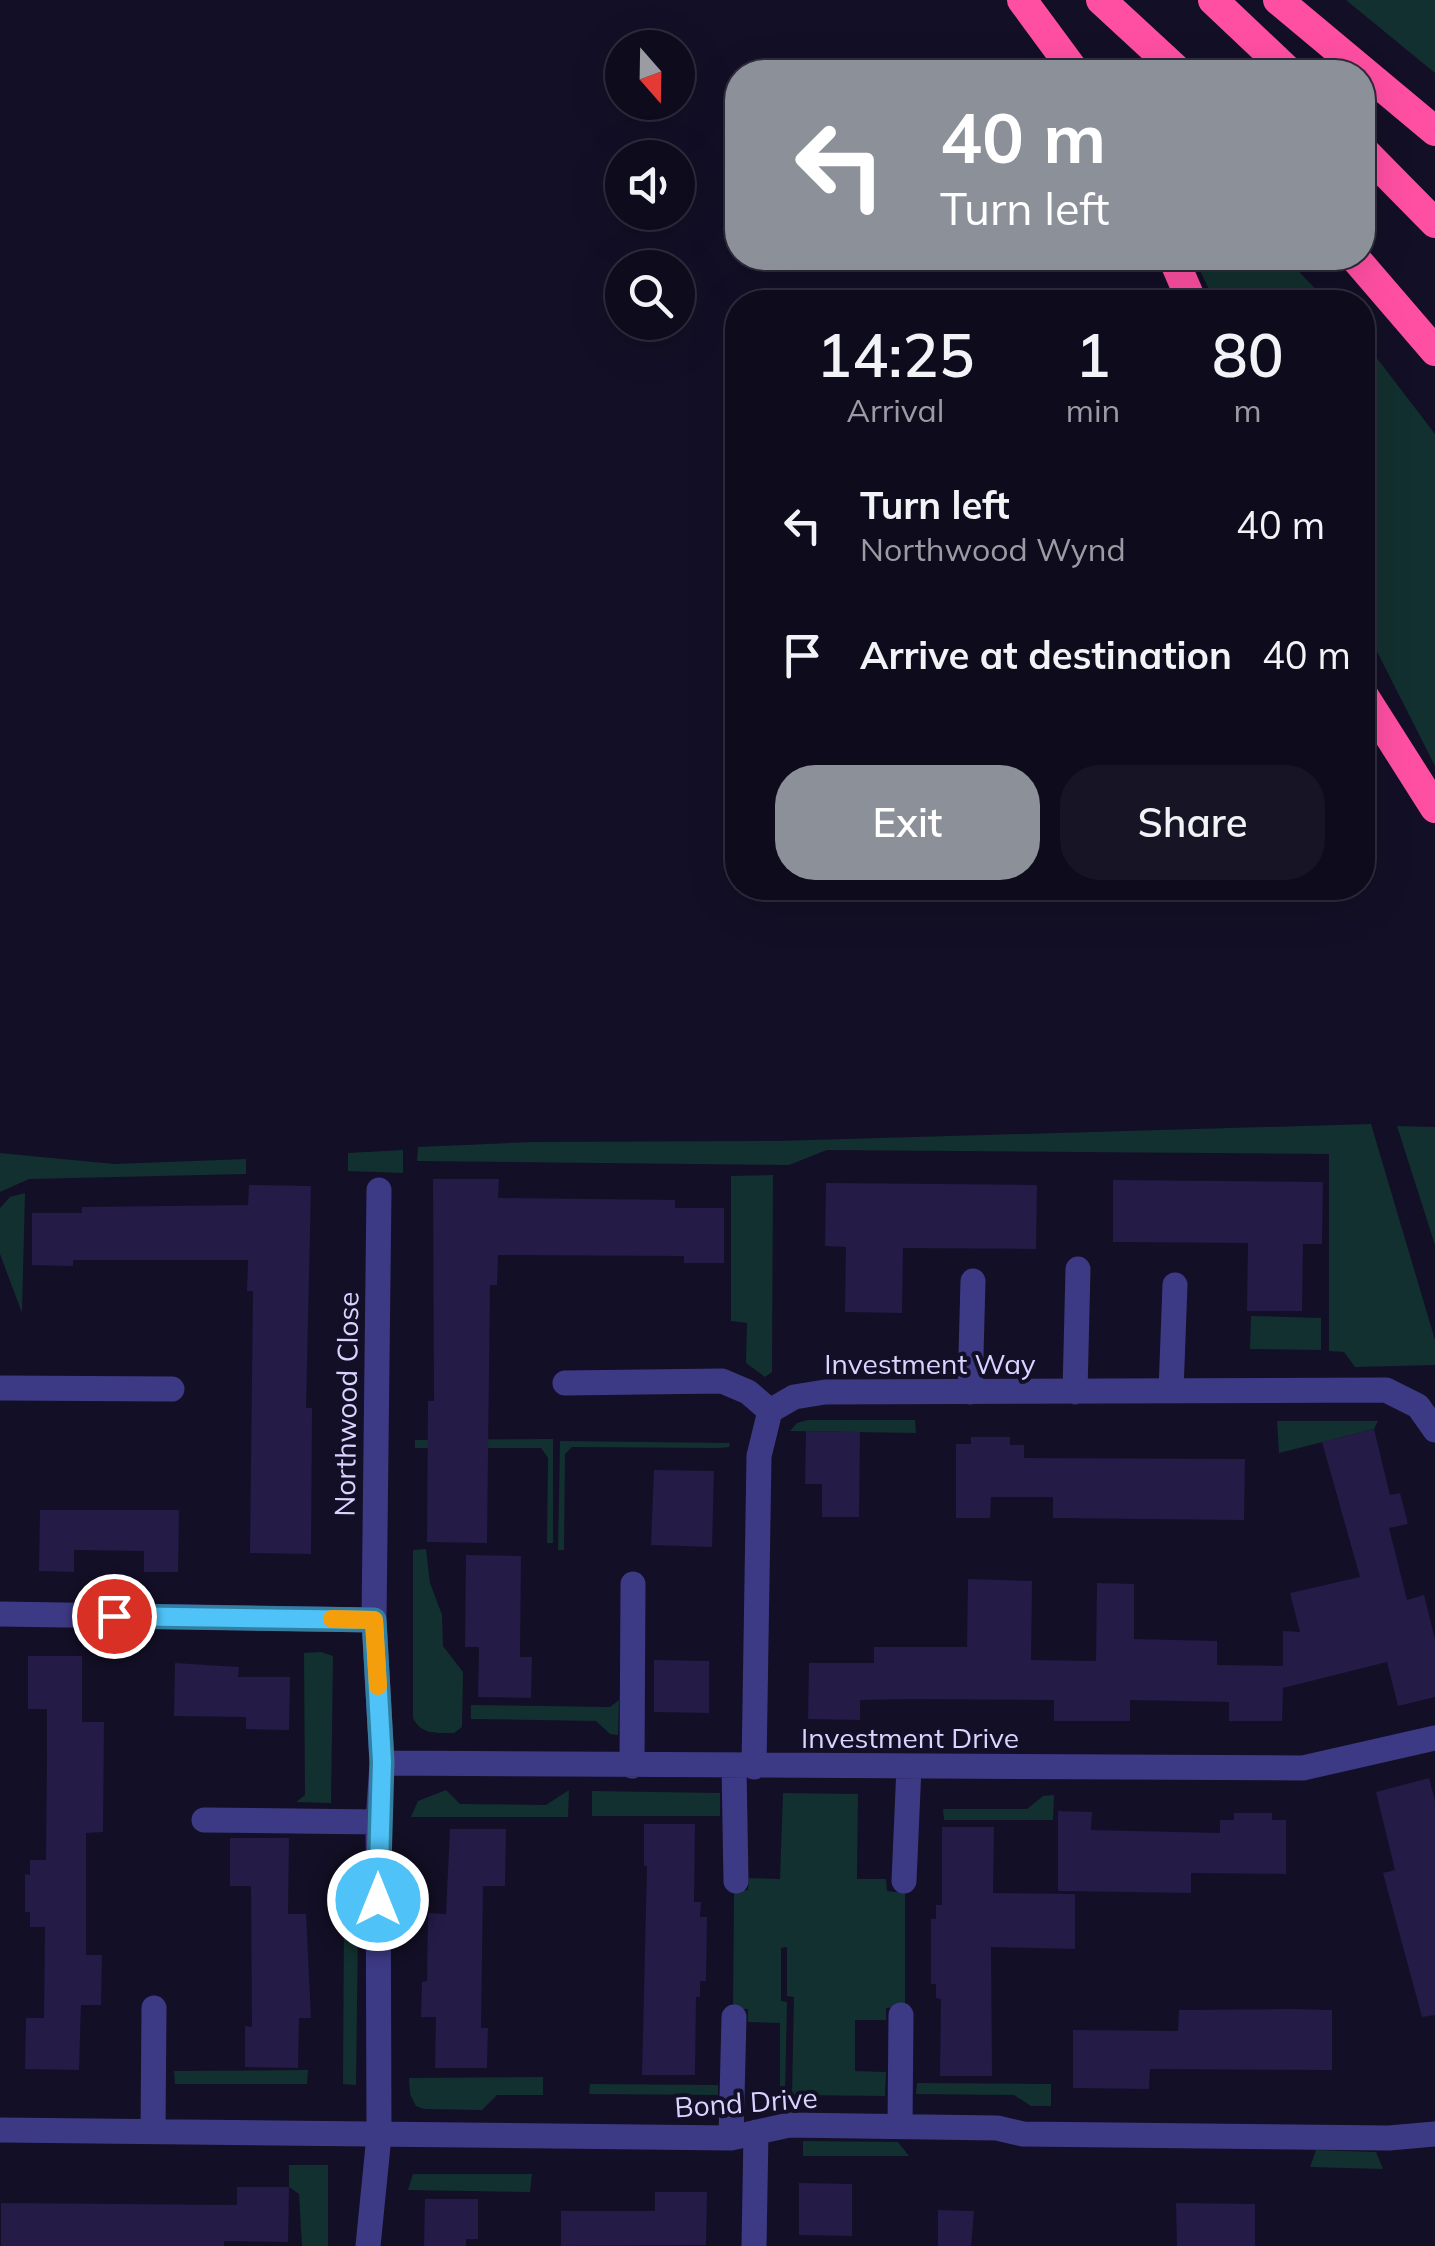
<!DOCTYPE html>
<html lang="en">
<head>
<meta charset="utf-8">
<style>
	body { margin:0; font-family:Mulish,sans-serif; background:#171425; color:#f1f3f6; height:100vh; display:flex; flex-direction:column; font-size:38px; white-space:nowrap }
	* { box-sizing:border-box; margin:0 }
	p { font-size:32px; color:#9b9ba3 }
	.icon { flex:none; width:55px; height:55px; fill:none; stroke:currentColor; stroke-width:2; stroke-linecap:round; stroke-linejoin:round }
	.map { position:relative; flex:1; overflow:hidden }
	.details { position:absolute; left:725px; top:290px; width:650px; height:610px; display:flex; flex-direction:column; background:#0e0b1c; border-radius:40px; box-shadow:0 10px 40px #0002,0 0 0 2px #2e2b3b }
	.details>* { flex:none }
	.top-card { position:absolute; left:725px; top:60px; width:650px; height:210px; border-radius:40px; box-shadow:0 10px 40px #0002,0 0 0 2px #2e2b3b; background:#8c9099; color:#fff; overflow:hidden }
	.needle { width:65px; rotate:160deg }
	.fabs { position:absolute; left:605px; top:30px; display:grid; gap:20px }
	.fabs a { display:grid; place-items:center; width:90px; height:90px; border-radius:50%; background:#0e0b1c; box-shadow:0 10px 40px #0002,0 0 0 2px #2e2b3b; font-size:50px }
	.pin { position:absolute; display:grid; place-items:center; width:85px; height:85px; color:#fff; margin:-42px; border:5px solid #fff; border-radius:50%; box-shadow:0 2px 10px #0007 }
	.me { position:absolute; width:110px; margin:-55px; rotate:0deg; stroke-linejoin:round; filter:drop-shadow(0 0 8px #0008) }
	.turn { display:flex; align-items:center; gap:35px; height:210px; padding:0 50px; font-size:45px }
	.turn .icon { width:130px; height:130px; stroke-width:2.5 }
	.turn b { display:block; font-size:70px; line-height:85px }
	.eta { display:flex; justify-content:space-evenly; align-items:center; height:170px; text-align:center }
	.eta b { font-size:60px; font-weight:600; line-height:70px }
	.cta { display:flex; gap:20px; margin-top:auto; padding:20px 50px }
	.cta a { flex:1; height:115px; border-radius:40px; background:#8c9099; color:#fff; font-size:40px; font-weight:600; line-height:115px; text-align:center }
	.cta a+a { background:#171425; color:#f1f3f6 }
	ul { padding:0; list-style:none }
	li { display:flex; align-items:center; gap:30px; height:130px; padding:0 50px }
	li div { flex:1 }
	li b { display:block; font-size:38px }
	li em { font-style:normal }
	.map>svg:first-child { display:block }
</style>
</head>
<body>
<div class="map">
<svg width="1435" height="2246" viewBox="0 0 1435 2246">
	<rect width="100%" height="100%" fill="#130f26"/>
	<path fill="#12302f" d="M1346 0H1435V73Z
		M1194 258H1286L1328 302H1215Z
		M1363 340 1435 434V766L1363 624Z
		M1371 1124 1435 1340V1365L1355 1367 1344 1352 1329 1351V1154L827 1150 789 1165 417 1161 418 1147 533 1142 777 1141Z
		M1397 1126 1435 1127V1245Z
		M403 1150V1173L348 1171V1153Z
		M0 1153 114 1164 246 1159V1174L29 1179 0 1192Z
		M773 1175 772 1372 765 1377 746 1363 747 1323 731 1321V1176Z
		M25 1193 22 1313 0 1254V1208L10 1197Z
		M1251 1316 1321 1318V1350L1250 1349Z
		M808 1420H915L916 1433 790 1431 797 1423Z
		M1277 1421H1378L1374 1429 1279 1453Z
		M553 1439V1543H547L548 1458 541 1448H415V1440Z
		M560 1441 730 1443 729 1447 720 1448 572 1447 565 1454 564 1550H558Z
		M426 1549 430 1583 442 1615 443 1646 463 1672 462 1727 454 1733C437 1733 421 1735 413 1718V1550Z
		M321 1652 333 1656 331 1803 296 1802 305 1795 304 1653Z
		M619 1700 618 1735 610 1734 596 1721 471 1719V1705L610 1707Z
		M446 1790 460 1804 546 1805 569 1790 568 1817H411L418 1801Z
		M592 1791 720 1793V1816H592Z
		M783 1793 858 1794 857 1879H886L887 1891 905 1893V2007L886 2008V2020H855V2071L886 2072 885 2096 792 2095 794 1997 787 1996V1947L781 1948V2001L787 2002 785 2095 780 2094V2023L748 2022V2009L733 2010 734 1891 748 1890 749 1878 780 1879Z
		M1054 1795 1053 1820H944L943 1809H1027L1043 1796Z
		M344 1915 358 1925 356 2085 343 2084Z
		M308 2070 307 2084H175L174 2071Z
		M543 2077V2095H497L482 2110 424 2109 416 2106 410 2094 409 2078Z
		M917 2083 1051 2084V2106H1031L1014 2095 916 2094Z
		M590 2084 718 2085V2095L589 2094Z
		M803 2141 898 2142 909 2156H803Z
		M1316 2150 1376 2152 1383 2169 1310 2167Z
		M289 2165H328V2246H302L299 2194 289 2187Z
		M413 2174H532L530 2192 408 2190Z"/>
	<path fill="#241b47" d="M433 1179H499L498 1198 675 1200V1208H724V1263H684V1256L498 1255 497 1285H490L487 1543 427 1542 428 1401H434Z
		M1113 1180 1323 1182 1322 1244H1303L1302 1311H1247L1248 1243 1113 1242Z
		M826 1183 1037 1185 1036 1249 903 1248 902 1313 845 1312 846 1247 825 1246Z
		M249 1185 311 1186 306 1408H312L311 1554 250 1553 253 1291H247L248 1260H73V1266L32 1265V1213H82V1207L248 1205Z
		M1374 1429 1390 1495 1400 1493 1408 1524 1389 1528 1407 1600 1424 1595 1435 1639V1697L1398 1706 1387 1662 1283 1688 1282 1721H1229V1702L1130 1700V1721H1054V1700L913 1699 860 1700V1720L808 1719 809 1663H874V1647H967L968 1579 1032 1581 1031 1660 1096 1661 1097 1583 1134 1584V1639L1217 1641V1665L1283 1666V1631L1300 1632 1290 1593 1360 1577 1322 1442Z
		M806 1431 860 1432 859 1517H822V1484H805Z
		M971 1437H1010V1445H1024V1458L1245 1459 1244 1520 1053 1518V1497H991L990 1518H956V1444H971Z
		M654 1470 714 1471 712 1547 651 1545Z
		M40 1510H179L178 1572H144V1551L74 1550V1572L39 1571Z
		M466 1555 521 1556 520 1657H532L531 1698 478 1697 479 1647H465Z
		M28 1656H82V1722H104L103 1832 86 1833V1955H102L101 2005H81L79 2070 25 2069 26 2018H44L45 1927H30V1912H25V1874L30 1875V1860H46L47 1753V1709H28Z
		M654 1660 709 1661V1713L654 1712Z
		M175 1663 239 1667 238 1677H290L289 1730 246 1729V1717L174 1716Z
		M1429 1778 1435 1801V2015L1422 2017 1383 1873 1395 1870 1376 1792Z
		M1058 1811 1092 1812 1091 1830 1220 1833V1820H1234V1813H1272V1820H1286V1874L1191 1873V1893L1058 1891Z
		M644 1824H695L694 1902H701L700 1917H707L706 1981H700V1997H696L695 2075H642L647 1866H644Z
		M942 1827H994L993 1893 1075 1894V1949L991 1947 992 2076H940L941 1999 936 1998V1984H931V1919H936V1905H942Z
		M450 1829H506L505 1886H483L481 2028H488L487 2068H435L436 2017H421L422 1982 427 1981 428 1913 446 1914Z
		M230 1838H289L288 1914H306L311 2018H299L298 2068 245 2067V2026L252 2027 251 1886H230Z
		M1291 2009 1332 2010V2070L1150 2069 1149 2089 1073 2088V2030L1178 2031 1179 2010Z
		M799 2183 852 2184V2236L799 2235Z
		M237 2187H289L288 2242 224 2241V2246H1V2203L237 2205Z
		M655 2192H707L706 2245 561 2246V2211H655Z
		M425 2199H478V2239H466V2246H424Z
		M1176 2203 1255 2204V2246H1177Z
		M938 2210 974 2211 971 2246H938Z"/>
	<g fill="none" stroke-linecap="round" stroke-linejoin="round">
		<path stroke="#3d3a85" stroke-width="25" d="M565 1383 722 1381 748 1392 770 1411
			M0 1388 172 1389
			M1171 1391 1175 1285
			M970 1392 973 1281
			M1075 1392 1078 1269
			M0 1614 374 1620 382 1763 378 1822 379 2136 368 2246
			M374 1620 379 1190
			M382 1763 1303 1768 1435 1738
			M632 1766 633 1584
			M734 1766 736 1881
			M754 1767 759 1456 770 1411 794 1397 825 1392 1386 1390 1418 1406 1435 1430
			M204 1820 378 1822
			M904 1881 909 1767
			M900 2126 901 2015
			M0 2130 731 2138 789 2125 997 2128 1023 2134 1389 2138 1435 2134
			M153 2131 154 2008
			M731 2138 734 2017
			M754 2246 756 2132"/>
		<path stroke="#ff4fa3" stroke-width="30" d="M1022 0 1075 72
			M1101 0 1179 72
			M1213 0 1289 72
			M1278 0 1435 131
			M1362 149 1435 223
			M1173 258 1192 302
			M1355 258 1435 351
			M1362 693 1435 808"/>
	</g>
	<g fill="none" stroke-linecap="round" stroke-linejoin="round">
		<defs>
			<path id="route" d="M114 1616 374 1620 382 1762 378 1900"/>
		</defs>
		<use href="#route" stroke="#337fa1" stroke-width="25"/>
		<use href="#route" stroke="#4fc3f7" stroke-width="18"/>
		<path stroke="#f59e0b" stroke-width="18" d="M332 1619 374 1620 378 1686"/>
	</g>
	<g text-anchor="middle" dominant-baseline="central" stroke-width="8" stroke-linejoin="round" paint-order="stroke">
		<g font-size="28" fill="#d9d4ff" stroke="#130f26">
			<text x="930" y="1363">Investment Way</text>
			<text transform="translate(346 1404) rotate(-89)">Northwood Close</text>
			<text x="910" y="1737">Investment Drive</text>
			<text transform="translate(746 2102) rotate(-4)">Bond Drive</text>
		</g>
	</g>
</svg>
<div class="fabs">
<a><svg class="needle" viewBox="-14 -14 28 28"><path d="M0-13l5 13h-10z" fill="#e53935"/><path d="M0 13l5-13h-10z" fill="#9b9ba3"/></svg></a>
<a><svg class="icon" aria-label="sound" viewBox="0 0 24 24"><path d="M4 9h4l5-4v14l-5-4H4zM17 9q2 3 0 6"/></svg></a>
<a><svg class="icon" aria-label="search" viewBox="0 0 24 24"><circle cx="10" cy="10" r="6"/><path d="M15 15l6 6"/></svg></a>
</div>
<div class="pin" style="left:114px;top:1616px;background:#d93025"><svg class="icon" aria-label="arrive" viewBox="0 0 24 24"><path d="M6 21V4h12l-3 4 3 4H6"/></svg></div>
<svg class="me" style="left:378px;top:1900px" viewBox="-20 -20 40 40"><circle r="17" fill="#4fc3f7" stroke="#fff" stroke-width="3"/><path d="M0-11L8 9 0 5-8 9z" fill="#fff"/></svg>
<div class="top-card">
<div class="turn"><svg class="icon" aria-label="left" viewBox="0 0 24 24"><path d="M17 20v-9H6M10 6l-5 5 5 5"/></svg><div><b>40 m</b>Turn left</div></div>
</div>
<section class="details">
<div class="eta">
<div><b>14:25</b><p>Arrival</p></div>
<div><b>1</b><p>min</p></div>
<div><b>80</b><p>m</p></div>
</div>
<ul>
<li><svg class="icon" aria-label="left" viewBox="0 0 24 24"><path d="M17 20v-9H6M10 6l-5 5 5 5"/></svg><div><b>Turn left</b><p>Northwood Wynd</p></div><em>40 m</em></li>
<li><svg class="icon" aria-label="arrive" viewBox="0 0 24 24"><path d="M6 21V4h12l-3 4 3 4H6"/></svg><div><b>Arrive at destination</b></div><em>40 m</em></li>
</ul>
<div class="cta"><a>Exit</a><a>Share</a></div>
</section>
</div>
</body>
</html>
